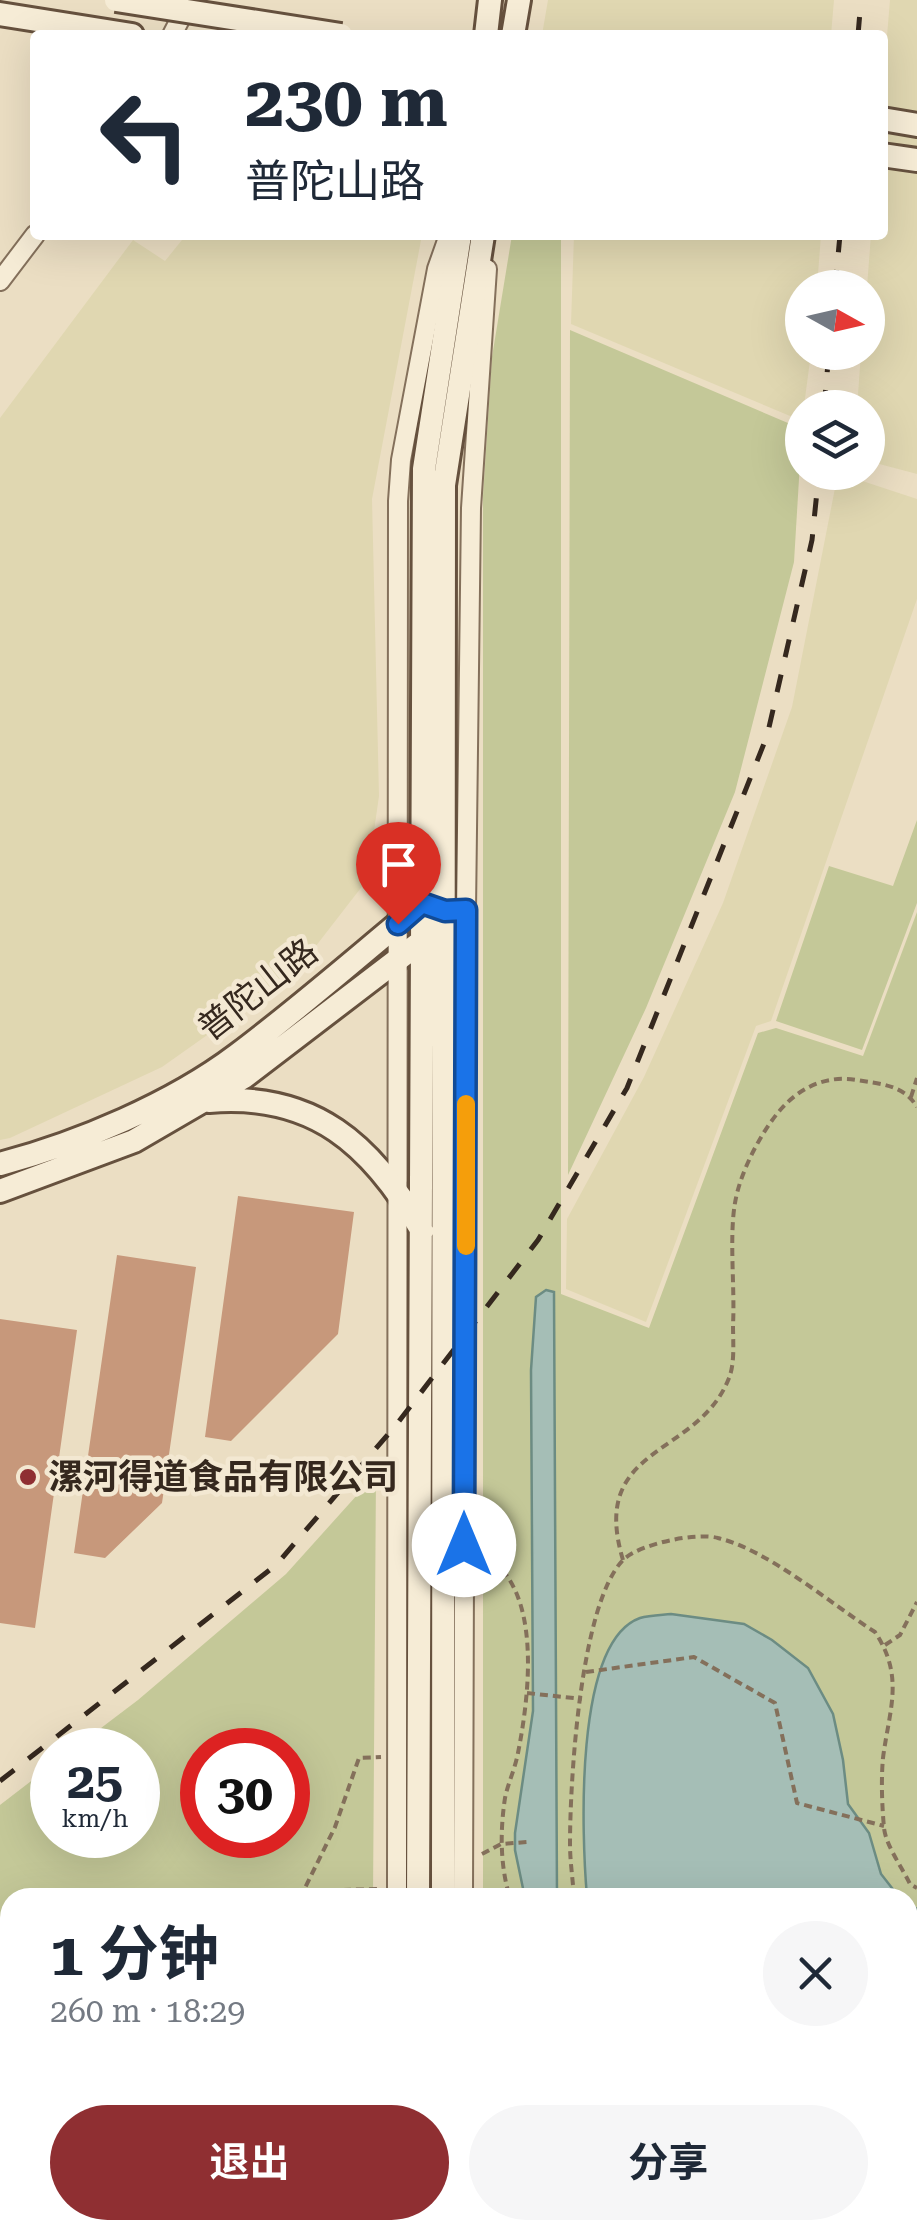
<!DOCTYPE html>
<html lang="zh">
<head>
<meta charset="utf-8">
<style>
	body { margin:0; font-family:"Roboto Serif","Noto Sans SC",serif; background:#f6f6f7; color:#1f2937; height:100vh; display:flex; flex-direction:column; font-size:38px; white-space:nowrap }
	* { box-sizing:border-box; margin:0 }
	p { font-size:32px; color:#747a83 }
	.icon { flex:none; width:55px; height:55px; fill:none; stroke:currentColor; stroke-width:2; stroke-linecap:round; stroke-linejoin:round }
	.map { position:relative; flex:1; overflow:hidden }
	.details { position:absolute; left:0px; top:1888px; width:918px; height:352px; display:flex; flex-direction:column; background:#fff; border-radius:30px 30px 0 0; box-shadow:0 10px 40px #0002 }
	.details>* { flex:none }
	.guide { position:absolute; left:30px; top:30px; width:858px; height:210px; border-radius:10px; box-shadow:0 10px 40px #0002; background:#fff; color:#1f2937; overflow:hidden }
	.needle { width:65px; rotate:98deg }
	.tools { position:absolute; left:785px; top:270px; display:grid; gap:20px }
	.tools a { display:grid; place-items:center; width:100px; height:100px; border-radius:50%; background:#fff; box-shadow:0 10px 40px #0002; font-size:50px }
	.speed { position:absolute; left:30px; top:1728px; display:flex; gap:20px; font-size:50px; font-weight:700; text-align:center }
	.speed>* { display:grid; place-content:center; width:130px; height:130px; border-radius:50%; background:#fff; box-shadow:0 10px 40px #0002; line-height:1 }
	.speed small { font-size:25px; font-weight:400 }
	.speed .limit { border:15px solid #d22; background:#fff; color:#111 }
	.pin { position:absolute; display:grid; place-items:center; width:85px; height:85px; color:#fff; margin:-102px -42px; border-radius:50% 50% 50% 0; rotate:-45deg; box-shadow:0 0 10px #0007 }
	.pin .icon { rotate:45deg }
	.me { position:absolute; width:110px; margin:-55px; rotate:0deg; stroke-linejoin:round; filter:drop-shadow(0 0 8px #0008) }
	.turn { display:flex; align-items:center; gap:35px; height:210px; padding:0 50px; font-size:45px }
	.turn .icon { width:130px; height:130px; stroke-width:2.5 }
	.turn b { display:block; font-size:70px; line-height:85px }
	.round { display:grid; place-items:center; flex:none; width:105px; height:105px; border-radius:52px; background:#f6f6f7 }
	.headline { display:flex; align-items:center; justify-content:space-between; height:170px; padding:0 50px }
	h1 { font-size:60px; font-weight:700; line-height:75px }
	.action { display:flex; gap:20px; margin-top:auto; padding:20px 50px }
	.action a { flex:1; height:115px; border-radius:60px; background:#8f2f32; color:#fff; font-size:40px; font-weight:700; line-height:115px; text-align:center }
	.action a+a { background:#f6f6f7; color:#1f2937 }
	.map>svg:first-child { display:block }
</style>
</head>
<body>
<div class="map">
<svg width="917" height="2239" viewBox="0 0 917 2239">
	<rect width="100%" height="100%" fill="#ebdec3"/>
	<path fill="#e0d7b1" d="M548 0H834L831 35H542Z
		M890 0H917V474L868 461V408H857L861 353 868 352 867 287 871 235H882V96Z
		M186 235H422L372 499 379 796 367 880 295 973 162 1067 10 1138 0 1140V418L133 240 165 261Z
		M574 235H821L817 287 802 288V352L811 353 802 421 571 324Z
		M838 473 917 499V599L771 1021 756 1026 646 1322 566 1289 567 1219 644 1077 723 903 792 707Z"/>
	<path fill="#c4c898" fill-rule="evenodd" d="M512 235H561V1294L649 1328 758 1033 776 1028 863 1056 917 912V2218L908 2214V1898H483V496L492 357Z
		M570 330 802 429 794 562 735 792 646 1008 568 1175Z
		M917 820V903L862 1050 776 1021 829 866 893 886Z
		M376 1474 373 1897 10 1898V2230H372V2239H0V1805L52 1765V1835H138V1750H72L138 1700 286 1574ZM202 1750H288V1835H202Z
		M483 2230H798L787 2239H483Z"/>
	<path fill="#a5beb6" stroke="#6c8c83" stroke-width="2.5" d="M546 1290 554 1292 557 1897 525 1898 515 1850V1833L533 1711 531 1370 536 1297Z
		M671 1614 744 1624 772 1640 808 1668 833 1714 843 1760 848 1804 869 1833 881 1874 899 1897H587C582 1839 573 1642 640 1618 649 1615 661 1615 671 1614Z
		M908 1903 917 1909V2073L908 2074Z
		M575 2230H723L709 2239H574Z"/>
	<path fill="#c7987b" d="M238 1196 354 1212 338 1334 231 1441 205 1437Z
		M117 1255 196 1267 162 1503 105 1558 74 1553Z
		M0 1319 77 1330 35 1628 0 1623Z"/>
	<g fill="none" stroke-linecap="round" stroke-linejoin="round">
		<defs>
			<path id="minor" d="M172 35 190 0
				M0 281 35 235
				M397 1898 398 501 401 460 437 269 449 235
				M463 1898 466 910 471 508 487 269
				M908 2223 917 2228
				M397 2230V2239
				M461 2239V2230
				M832 2239 840 2230"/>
			<path id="secondary" d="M0 14 132 35
				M486 35 490 0
				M513 35 519 0
				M882 119 917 125
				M882 155 917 160
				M209 1101C314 1092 372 1145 422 1231
				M0 1164C79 1143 172 1104 237 1055 301 1007 361 954 423 903L431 907
				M0 1191 134 1141 244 1077 422 941 428 933
				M418 1898 424 469 460 235
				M443 1898 444 485 483 235
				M418 2230V2239
				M443 2239V2230"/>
		</defs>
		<use href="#minor" stroke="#84705b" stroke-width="22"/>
		<use href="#secondary" stroke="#66513e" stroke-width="28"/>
		<path stroke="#84705b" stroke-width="4" stroke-dasharray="8 5" stroke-linecap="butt" d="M911 1097 917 1078
			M482 1554C544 1586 529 1697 518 1753 515 1769 508 1783 505 1798 500 1831 500 1866 510 1898
			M623 1560C588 1444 698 1458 729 1378 735 1363 733 1342 733 1325 735 1288 729 1238 735 1203 740 1172 762 1130 782 1108 802 1086 828 1075 857 1080 881 1084 904 1085 917 1107
			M885 1645 900 1635 917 1602
			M586 1672 694 1657 775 1703 797 1803 884 1826
			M527 1693 582 1699
			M482 1854 501 1844 527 1842
			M304 1891 379 1889
			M300 1898 335 1827 359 1758 381 1757
			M574 1898C573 1880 570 1862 570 1844 570 1781 580 1605 623 1560 639 1544 696 1532 718 1538 768 1550 830 1603 875 1632 905 1677 889 1710 883 1758 881 1780 882 1806 884 1828 886 1846 902 1867 910 1884L917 1888
			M0 2063 10 2062
			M0 2131 7 2167 10 2168
			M514 2239 515 2230
			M567 2239V2230"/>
		<use href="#minor" stroke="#f6ecd6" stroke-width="18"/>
		<use href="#secondary" stroke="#f6ecd6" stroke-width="22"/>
		<path stroke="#35281e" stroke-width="5" stroke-dasharray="18 18" stroke-linecap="butt" d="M858 35 861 0
			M835 288 840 235
			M824 408 829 352
			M0 1781 276 1565 396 1425 538 1240 627 1088 767 736 812 540 819 472"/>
		<defs>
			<path id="secondary-bridge" d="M116 0 341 35"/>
		</defs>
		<use href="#secondary-bridge" stroke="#66513e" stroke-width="28" stroke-linecap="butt"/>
		<use href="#secondary-bridge" stroke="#f6ecd6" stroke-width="22"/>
	</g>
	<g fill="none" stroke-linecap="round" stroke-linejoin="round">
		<defs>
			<path id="route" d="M398 924 422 903 445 911 466 910 464 1545"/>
		</defs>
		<use href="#route" stroke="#114b97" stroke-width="25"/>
		<use href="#route" stroke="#1a73e8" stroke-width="18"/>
		<path stroke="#f59e0b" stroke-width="18" d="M466 1104V1246"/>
	</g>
	<circle fill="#8f2f32" stroke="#f3e8d2" stroke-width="4" cx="28" cy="1477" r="10"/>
	<g text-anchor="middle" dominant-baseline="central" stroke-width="9" stroke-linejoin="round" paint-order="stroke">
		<g font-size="35" fill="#35281e" stroke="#f3e8d2">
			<text transform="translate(258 990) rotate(-38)">普陀山路</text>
		</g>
		<g font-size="35" font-weight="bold" fill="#35281e" stroke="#f3e8d2" text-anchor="start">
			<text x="48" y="1477">漯河得道食品有限公司</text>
		</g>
	</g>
</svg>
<div class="tools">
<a><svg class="needle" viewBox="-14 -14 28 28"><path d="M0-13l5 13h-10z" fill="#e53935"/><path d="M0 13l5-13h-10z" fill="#747a83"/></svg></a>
<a><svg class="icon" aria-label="layers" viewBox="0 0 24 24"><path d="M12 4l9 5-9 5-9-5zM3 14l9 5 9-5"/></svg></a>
</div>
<div class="speed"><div>25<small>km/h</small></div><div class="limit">30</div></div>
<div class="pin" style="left:398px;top:924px;background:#d93025"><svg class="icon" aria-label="arrive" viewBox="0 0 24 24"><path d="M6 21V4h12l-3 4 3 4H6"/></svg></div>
<svg class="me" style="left:464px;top:1545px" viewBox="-20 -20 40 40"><circle r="19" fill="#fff"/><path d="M0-13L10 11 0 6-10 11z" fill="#1a73e8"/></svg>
<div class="guide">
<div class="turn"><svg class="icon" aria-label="left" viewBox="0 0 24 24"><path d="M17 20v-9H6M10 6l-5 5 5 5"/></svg><div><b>230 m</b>普陀山路</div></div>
</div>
<section class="details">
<div class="headline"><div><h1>1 分钟</h1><p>260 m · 18:29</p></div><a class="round"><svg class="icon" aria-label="close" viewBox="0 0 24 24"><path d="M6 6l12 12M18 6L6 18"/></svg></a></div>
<div class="action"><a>退出</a><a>分享</a></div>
</section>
</div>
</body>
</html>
